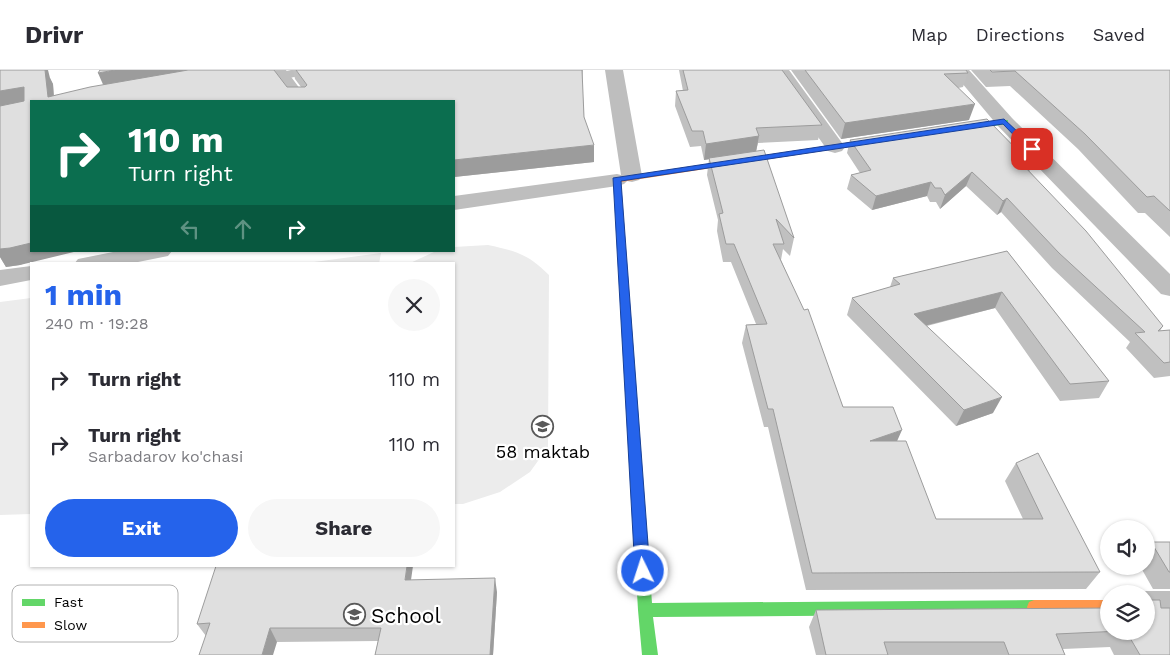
<!DOCTYPE html>
<html lang="en">
<head>
<meta charset="utf-8">
<style>
	body { margin:0; font-family:"Work Sans",sans-serif; background:#f7f7f7; color:#2b2b33; height:100vh; display:flex; flex-direction:column; font-size:19px; white-space:nowrap }
	* { box-sizing:border-box; margin:0 }
	p { font-size:16px; color:#7c7c81 }
	.icon { flex:none; width:28px; height:28px; fill:none; stroke:currentColor; stroke-width:2; stroke-linecap:round; stroke-linejoin:round }
	.map { position:relative; flex:1; overflow:hidden }
	.details { position:absolute; left:30px; top:192px; width:425px; height:305px; display:flex; flex-direction:column; background:#fff; border-radius:0px; box-shadow:0 1px 4px #0004 }
	.details>* { flex:none }
	.top-card { position:absolute; left:30px; top:30px; width:425px; height:152px; border-radius:0px; box-shadow:0 1px 4px #0004; background:#0b6e4f; color:#fff; overflow:hidden }
	.controls { position:absolute; left:1100px; top:450px; display:grid; gap:10px }
	.controls a { display:grid; place-items:center; width:55px; height:55px; border-radius:50%; background:#fff; box-shadow:0 1px 4px #0004; font-size:25px }
	.pin { position:absolute; display:grid; place-items:center; width:42px; height:42px; color:#fff; margin:-21px; border-radius:10px; box-shadow:0 2px 8px #0006 }
	.me { position:absolute; width:55px; margin:-28px; rotate:356deg; stroke-linejoin:round; filter:drop-shadow(0 0 4px #0008) }
	.turn { display:flex; align-items:center; gap:18px; height:105px; padding:0 15px; font-size:22px }
	.turn .icon { width:65px; height:65px; stroke-width:2.5 }
	.turn b { display:block; font-size:35px; line-height:42px }
	.lanes { display:flex; align-items:center; height:48px; padding:0 15px; background:#0003; justify-content:center; gap:25px; direction:ltr }
	.lanes .off { opacity:.35 }
	.round { display:grid; place-items:center; flex:none; width:52px; height:52px; border-radius:26px; background:#f7f7f7 }
	.overview { display:flex; align-items:center; justify-content:space-between; height:85px; padding:0 15px }
	h1 { font-size:30px; font-weight:700; line-height:38px; color:#2563eb }
	.primary-button { display:flex; gap:10px; margin-top:auto; padding:10px 15px }
	.primary-button a { flex:1; height:58px; border-radius:30px; background:#2563eb; color:#fff; font-size:20px; font-weight:700; line-height:58px; text-align:center }
	.primary-button a+a { background:#f7f7f7; color:#2b2b33 }
	ul { padding:0; list-style:none }
	li { display:flex; align-items:center; gap:15px; height:65px; padding:0 15px }
	li div { flex:1 }
	li b { display:block; font-size:19px }
	li em { font-style:normal }
	header { display:flex; align-items:center; gap:30px; box-sizing:border-box; height:70px; padding:0 25px; background:#fff; border-bottom:1px solid #e1e1e2 }
	header strong { font-size:24px }
	nav { display:flex; gap:28px; margin-inline-start:auto; font-size:18px }
	.map>svg:first-child { display:block }
</style>
</head>
<body>
<header>
<strong>Drivr</strong>
<nav><a>Map</a><a>Directions</a><a>Saved</a></nav>
</header>
<div class="map">
<svg width="1170" height="585" viewBox="0 0 1170 585">
	<rect width="100%" height="100%" fill="#fff"/>
	<path fill="#ececec" d="M488 175C516 181 528 184 549 205L548 377 530 402 500 422 463 434H454V194H408L434 182 454 181V177Z
		M381 183 379 194H299Z
		M31 228V444L0 445V232Z"/>
	<g fill="none" stroke-linecap="round" stroke-linejoin="round">
		<path fill="#bebebe" fill-rule="evenodd" d="M291 0H368L362 4 303 5 281 10 275 6 277 3Z"/>
		<path fill="#bebebe" fill-rule="evenodd" d="M268 0H286L309 31H291Z
			M605 0H623L642 106 639 110 632 112 627 111 624 114 617 116 454 140V126L617 104 621 105Z
			M771 0H789L845 77 842 81 835 83 828 81Z
			M951 0H969L1012 48 1170 204V226L1161 224 998 56Z
			M118 181H172L168 186 128 194H74L78 189Z
			M31 196V210L0 216V200Z
			M1146 521H1170V553H1146V524H1137Z"/>
		<path fill="#63d668" fill-rule="evenodd" d="M1005 50H1008V54L955 61 951 59 955 57Z
			M626 244 631 247 652 533 1034 530 1039 532 1041 537 1039 542 1034 544 653 547 658 585H642L638 540 621 247Z"/>
		<path fill="#ff974d" fill-rule="evenodd" d="M885 67 889 69 888 71 621 112 631 247 630 249H622L614 108Z
			M1034 530H1109V544H1034L1029 542 1027 537 1029 532Z"/>
	</g>
	<path fill="#c0c0c0" d="M0 0 50 8 53 14 54 25 301 17 295 9 293 0H583L582 12 584 47 594 92 454 107V31L20 195 6 197 0 187Z
		M679 0H782L822 55 818 70 758 73 756 81 794 168 790 186 783 179 781 190 843 337 897 371 936 449H1023L1005 411 1016 393 1100 502 1086 519 806 520 768 357H764L742 273 746 255 756 254 731 192H723L717 161 718 150 707 105 709 89 704 90 701 76 690 77 675 36 676 21H683Z
		M791 0H966L968 3 963 17 958 18 969 50 841 69Z
		M971 0H1170V167L1145 143H1138L1078 79 1010 16 986 17Z
		M850 70 1032 95 1029 102 1163 256 1160 261 1170 260V306L1154 308 1126 278 1130 272 1052 198 1001 142 997 145 966 116 940 139 936 132H930L927 126 872 140 847 119 851 105 860 103 847 83Z
		M1007 181 1109 311 1099 328 1060 331 995 238 927 256 993 343 956 356 847 245 852 228 890 217 893 208Z
		M1151 472H1170V519H1153L1140 496H1146V477Z
		M411 510 497 522 493 585H375L378 571 277 572 206 566 197 554Z
		M1161 538 1170 585H1114L1110 577 1063 579 1065 585H816L809 557 816 540Z"/>
	<path fill="#9c9c9c" d="M44 0H48L50 8 53 14 54 31 48 27Z
		M115 0H203L105 19 98 3Z
		M24 17 32 31 0 39V21Z
		M975 34 969 50 841 69 845 53Z
		M759 66 756 82 704 90 706 74Z
		M594 75V92L454 107V90Z
		M972 102 966 116 940 139 945 125Z
		M931 112 927 126 872 140 876 126Z
		M1007 128 1001 142 997 145 1003 131Z
		M31 173V181H78L20 195 6 197 0 187V179Z
		M1002 222 995 238 908 260 914 244Z
		M1002 327 993 343 956 356 964 340Z
		M902 360 894 378 870 371Z
		M407 496H413L409 524 405 510Z
		M495 508 497 522 493 585H490Z
		M270 558 277 572 273 585H262Z"/>
	<path fill="#dfdfdf" stroke="#9c9c9c" d="M0 0H45L48 27 90 17 188 0H274L287 17H305L307 15 296 0H582L584 47 594 75 454 90V31H31V173L10 178 0 179V36L24 31V17L0 21Z
		M100 0H115L98 3Z
		M683 0H782L822 55 756 58 759 66 706 74 703 61H692L676 21 688 20Z
		M805 0H966L968 3 944 4 975 34 845 53Z
		M990 0H1170V141L1154 126 1147 127 1085 64 1015 1 992 2Z
		M987 49 1032 95H1023L1086 161 1163 256 1158 261 1170 260V292L1164 293 1135 263 1145 262 1059 183 1007 128 1003 131 972 102 945 125 941 118H935L931 112 876 126 851 105 871 100 850 70Z
		M764 80 794 168 776 149 784 174H773L804 240 808 239 843 337H893L902 360 870 371H906L936 449H1043L1016 393 1038 383 1100 502 812 503 773 339H768L746 255 767 254 734 174H726L719 144 723 143 709 88Z
		M1007 181 1109 311 1070 314 1002 222 914 244 1002 327 964 340 852 228 900 214 893 208Z
		M1151 472H1170V502H1169Z
		M216 496H407L405 510 495 508 490 585H375L381 558H270L262 585H199L210 553 197 554Z
		M1146 530H1160L1161 538H1170V585H1140L1126 561H1146Z
		M1109 538V561H1121L1056 564 1065 585H1009L1004 572H884L888 585H826L816 540Z"/>
	<path fill="#2563eb" stroke="#184099" d="M1004 49 1035 78V81H1029L1003 54 621 111 650 501 648 505 643 507 638 505 635 501 613 108Z"/>
	<defs>
		<symbol id="school-ring" viewBox="-11 -11 22 22"><circle r="9.5" fill="#fff" stroke="#595959" stroke-width="1.5"/><path d="M0-5L7-2L0 1L-7-2ZM-4 1L0 2.5L4 1V4Q0 6-4 4Z" fill="#595959"/></symbol>
	</defs>
	<g fill-rule="evenodd">
		<use href="#school-ring" x="530" y="344" width="25" height="25"/>
		<use href="#school-ring" x="342" y="532" width="25" height="25"/>
	</g>
	<g text-anchor="middle" dominant-baseline="central" stroke-width="4.5" stroke-linejoin="round" paint-order="stroke">
		<g font-size="18" fill="#000" stroke="#fff">
			<text x="543" y="381">58 maktab</text>
		</g>
		<g font-size="21" fill="#000" stroke="#fff" text-anchor="start">
			<text x="371" y="545">School</text>
		</g>
	</g>
	<rect x="12" y="515" width="166" height="57" rx="8" fill="#fff" stroke="#b2b2b2" stroke-width="1"/>
	<rect x="22" y="529" width="23" height="7" fill="#63d668"/>
	<rect x="22" y="552" width="23" height="6" fill="#ff974d"/>
	<g font-size="14" fill="#000">
		<text x="54" y="537">Fast</text>
		<text x="54" y="560">Slow</text>
	</g>
</svg>
<div class="controls">
<a><svg class="icon" aria-label="sound" viewBox="0 0 24 24"><path d="M4 9h4l5-4v14l-5-4H4zM17 9q2 3 0 6"/></svg></a>
<a><svg class="icon" aria-label="layers" viewBox="0 0 24 24"><path d="M12 4l9 5-9 5-9-5zM3 14l9 5 9-5"/></svg></a>
</div>
<div class="pin" style="left:1032px;top:79px;background:#d93025"><svg class="icon" aria-label="arrive" viewBox="0 0 24 24"><path d="M6 21V4h12l-3 4 3 4H6"/></svg></div>
<svg class="me" style="left:643px;top:501px" viewBox="-20 -20 40 40"><circle r="17" fill="#2563eb" stroke="#fff" stroke-width="3"/><path d="M0-11L8 9 0 5-8 9z" fill="#fff"/></svg>
<div class="top-card">
<div class="turn"><svg class="icon" aria-label="right" viewBox="0 0 24 24"><path d="M7 20v-9h11M14 6l5 5-5 5"/></svg><div><b>110 m</b>Turn right</div></div>
<div class="lanes"><svg class="icon off" aria-label="left" viewBox="0 0 24 24"><path d="M17 20v-9H6M10 6l-5 5 5 5"/></svg><svg class="icon off" aria-label="ahead" viewBox="0 0 24 24"><path d="M12 20V5M6 11l6-6 6 6"/></svg><svg class="icon" aria-label="right" viewBox="0 0 24 24"><path d="M7 20v-9h11M14 6l5 5-5 5"/></svg></div>
</div>
<section class="details">
<div class="overview"><div><h1>1 min</h1><p>240 m · 19:28</p></div><a class="round"><svg class="icon" aria-label="close" viewBox="0 0 24 24"><path d="M6 6l12 12M18 6L6 18"/></svg></a></div>
<ul>
<li><svg class="icon" aria-label="right" viewBox="0 0 24 24"><path d="M7 20v-9h11M14 6l5 5-5 5"/></svg><div><b>Turn right</b></div><em>110 m</em></li>
<li><svg class="icon" aria-label="right" viewBox="0 0 24 24"><path d="M7 20v-9h11M14 6l5 5-5 5"/></svg><div><b>Turn right</b><p>Sarbadarov ko'chasi</p></div><em>110 m</em></li>
</ul>
<div class="primary-button"><a>Exit</a><a>Share</a></div>
</section>
</div>
</body>
</html>
